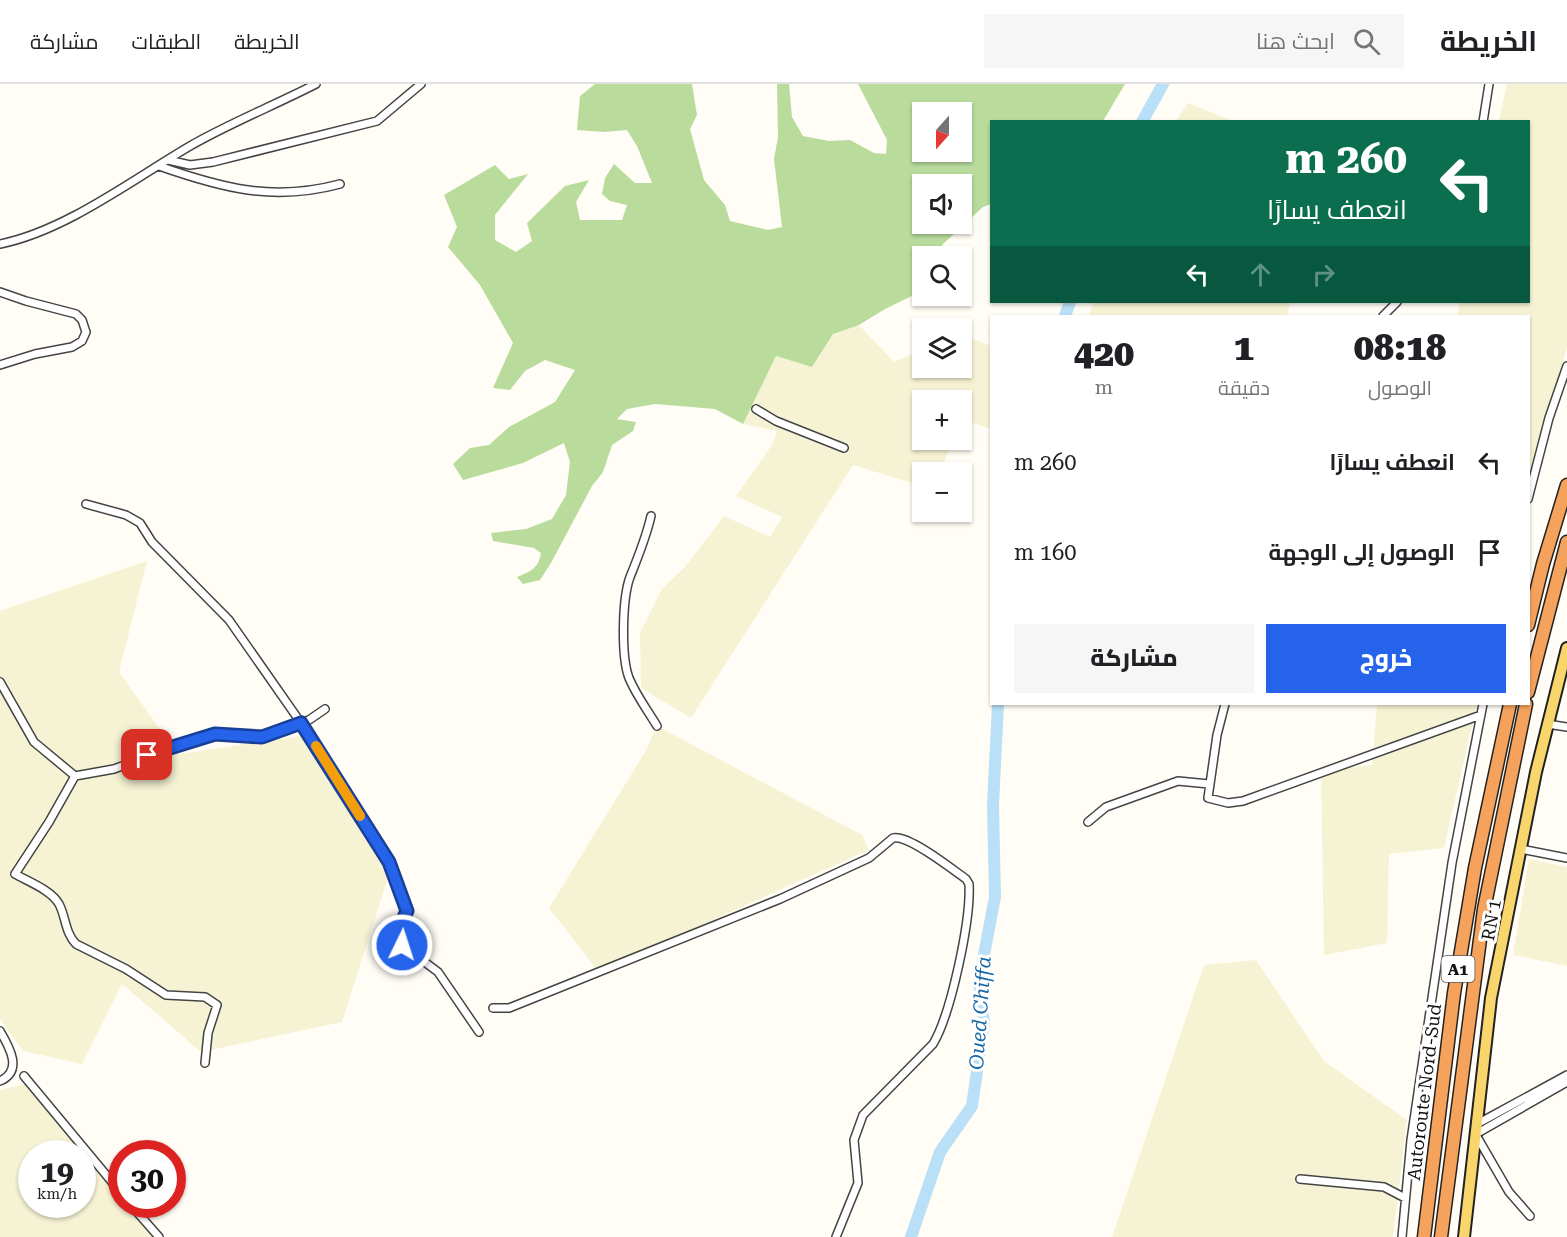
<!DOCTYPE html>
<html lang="ar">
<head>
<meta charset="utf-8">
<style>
	body { margin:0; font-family:"Roboto Serif",Cairo,serif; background:#f6f6f6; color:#202124; direction:rtl; height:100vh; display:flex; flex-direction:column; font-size:22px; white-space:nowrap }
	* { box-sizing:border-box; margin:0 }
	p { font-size:20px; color:#757577 }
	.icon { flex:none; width:33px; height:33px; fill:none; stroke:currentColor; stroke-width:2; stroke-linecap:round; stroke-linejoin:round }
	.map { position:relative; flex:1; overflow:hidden; direction:ltr }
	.sheet { position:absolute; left:990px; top:231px; width:540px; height:390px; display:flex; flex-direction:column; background:#fff; border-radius:0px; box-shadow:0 2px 4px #0004; direction:rtl }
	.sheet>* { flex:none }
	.hud { position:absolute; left:990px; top:36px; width:540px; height:183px; border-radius:0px; box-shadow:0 2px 4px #0004; direction:rtl; background:#0b6e4f; color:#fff; overflow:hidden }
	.needle { width:39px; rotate:201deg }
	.buttons { position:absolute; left:912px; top:18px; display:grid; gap:12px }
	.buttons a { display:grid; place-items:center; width:60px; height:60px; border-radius:0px; background:#fff; box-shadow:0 2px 4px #0004; font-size:30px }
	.speed { position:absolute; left:18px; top:1056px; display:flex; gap:12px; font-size:30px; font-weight:700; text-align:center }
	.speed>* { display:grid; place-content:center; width:78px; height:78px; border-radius:50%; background:#fff; box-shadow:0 2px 4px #0004; line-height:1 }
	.speed small { font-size:15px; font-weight:400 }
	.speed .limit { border:9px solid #d22; background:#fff; color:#111 }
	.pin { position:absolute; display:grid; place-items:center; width:51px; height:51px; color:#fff; margin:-26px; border-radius:12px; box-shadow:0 3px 9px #0006 }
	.me { position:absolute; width:66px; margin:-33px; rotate:4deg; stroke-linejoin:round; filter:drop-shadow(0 0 4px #0008) }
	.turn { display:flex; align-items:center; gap:21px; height:126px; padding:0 24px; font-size:27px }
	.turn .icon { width:78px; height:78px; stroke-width:2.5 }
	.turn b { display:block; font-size:42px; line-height:51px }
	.lanes { display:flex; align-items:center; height:57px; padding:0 24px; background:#0003; justify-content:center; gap:30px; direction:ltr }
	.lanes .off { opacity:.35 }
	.eta { display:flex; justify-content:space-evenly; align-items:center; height:102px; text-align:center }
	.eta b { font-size:36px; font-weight:800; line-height:42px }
	.button { display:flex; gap:12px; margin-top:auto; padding:12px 24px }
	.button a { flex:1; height:69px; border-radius:0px; background:#2563eb; color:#fff; font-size:24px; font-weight:800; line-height:69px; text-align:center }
	.button a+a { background:#f6f6f6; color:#202124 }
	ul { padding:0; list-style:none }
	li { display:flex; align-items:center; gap:18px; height:90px; padding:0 24px }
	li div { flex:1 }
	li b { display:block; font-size:22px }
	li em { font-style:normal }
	header { display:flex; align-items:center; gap:36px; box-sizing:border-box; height:84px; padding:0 30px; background:#fff; border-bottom:2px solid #e0e0e0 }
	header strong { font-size:28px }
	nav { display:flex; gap:33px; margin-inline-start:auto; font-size:21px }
	.search { width:420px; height:54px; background:#f6f6f6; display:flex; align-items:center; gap:15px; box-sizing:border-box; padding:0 21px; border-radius:0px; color:#757577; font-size:22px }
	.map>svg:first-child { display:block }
</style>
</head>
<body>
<header>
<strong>الخريطة</strong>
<div class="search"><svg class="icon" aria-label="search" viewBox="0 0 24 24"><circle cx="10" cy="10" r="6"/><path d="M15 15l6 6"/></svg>ابحث هنا</div>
<nav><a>الخريطة</a><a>الطبقات</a><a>مشاركة</a></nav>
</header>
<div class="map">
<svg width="1567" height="1153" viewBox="0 0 1567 1153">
	<rect width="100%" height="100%" fill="#fffdf5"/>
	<path fill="#f6f3d4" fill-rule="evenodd" d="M1507 0H1567V264L1529 392 1528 232H1457L1460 218H1528V38L1499 37Z
		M1188 19 1233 37H1176Z
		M1094 218H1290L1287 232H1088Z
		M859 241 894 278 922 266V284H962V251L991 262V345L962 335V316H922V356H953L940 388H922V402L853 381 691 634 641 604 640 549 662 505 685 483 724 432 770 453 782 433 736 412 772 361 777 347 743 340 776 272 812 283 833 250Z
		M147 477 119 588 178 670 301 652 391 784 342 938 201 968 122 900 82 980 23 967 0 935V527Z
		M1377 620H1477L1444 764 1389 770 1387 859 1324 871 1321 687 1372 681Z
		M657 642 862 751 869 766 598 887 549 824 645 668Z
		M1529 775 1567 783V882L1513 871Z
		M1256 876 1324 977 1407 1036 1393 1153H1112L1204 881Z
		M30 999 121 1109 122 1120 131 1121 159 1153H0V1006ZM32 1070H82V1120H32Z"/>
	<path fill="#b9dc9c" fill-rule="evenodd" d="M595 0H692L697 31 690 45 704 96 725 121 730 137 768 146 782 143 774 75 778 53 777 0H789L792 33 803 52 829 57 850 56 874 69 886 70 887 56 858 0H1125L1103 37 992 38 991 120 983 123 942 161 937 172H922V207L885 225 859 241 833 250 812 283 776 272 743 340 715 325 655 320 627 325 617 335 636 338 633 347 612 361 603 388 592 402 551 479 540 496 523 500 517 493C531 487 538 485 541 469L534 464 493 457 491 449 526 445 552 435 566 411 570 378 564 359 523 379 463 396 453 380 470 364 489 361 509 343 555 318 575 286 545 276 525 287 510 306 493 304 513 259 480 201 448 163 457 143 444 111 495 81 509 95 528 90 495 131V156L516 168 532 157 527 139 565 102 589 96 576 118 580 136H622L627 121 610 117 602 110 605 94 614 80 635 99H652L637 62 627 46 604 48 577 46 580 12ZM922 28H962V68H922ZM922 100H962V140H922Z"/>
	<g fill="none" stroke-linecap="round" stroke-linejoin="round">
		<path stroke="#b9e0f7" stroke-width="12" d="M1142 38 1163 0
			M1065 232 1070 218
			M911 1153 940 1068 972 1022 984 938 979 897 995 813 993 721 998 620"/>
		<defs>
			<path id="minor" d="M1483 38 1489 0
				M168 76 190 81 213 78 377 37 421 0
				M159 82C222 104 273 118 340 100
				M0 160C65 147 132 96 190 62 230 39 275 21 316 0
				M0 208 26 217 76 230 82 236 86 248 82 257 72 263 35 270 0 281
				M1383 232 1397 218
				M756 325 776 337 844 364
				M1528 415 1549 334 1567 282
				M86 420 126 431 140 439 152 458 229 536 301 639 389 778 407 827 401 838 399 849 402 861 438 888 479 948
				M651 432C646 454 638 473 630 493 622 515 621 573 629 594 636 611 648 627 657 642
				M0 598 34 658 75 692
				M1225 620 1217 651 1208 714 1228 719 1243 717 1481 631
				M1547 640 1567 643
				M75 692 49 738 15 790C29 798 51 806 59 820 66 833 65 849 76 860L126 885 166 911 205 913 217 921 208 949 205 979
				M75 692 114 685 196 654 215 650 262 653 309 636 325 625
				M1088 738 1106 723 1178 697 1209 700
				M1521 765 1567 774
				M493 924H509L780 815 869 774 893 754C908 750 952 785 966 795L969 800C971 836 951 930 933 960L863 1031 854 1056 858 1099 836 1153
				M0 947C10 964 23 987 0 997
				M24 992 122 1110
				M1477 1040 1567 991
				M1476 1050 1567 998
				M1476 1051 1509 1108 1530 1132
				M1300 1095 1384 1103 1405 1114
				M130 1120 159 1153
				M1402 1153 1411 1056 1452 779 1483 620"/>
			<path id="primary" d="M1464 1153 1491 914 1536 688 1567 564"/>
			<path id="motorway" d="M1528 541 1543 480 1567 401
				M1528 608 1567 458
				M1424 1153 1454 909 1475 784 1510 620
				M1441 1153 1484 825 1526 620"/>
		</defs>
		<use href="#minor" stroke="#444" stroke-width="10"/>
		<use href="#primary" stroke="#222" stroke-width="14"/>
		<use href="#motorway" stroke="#222" stroke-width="15"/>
		<use href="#minor" stroke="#fff" stroke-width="7"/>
		<use href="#primary" stroke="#f9d66b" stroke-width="10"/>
		<use href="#motorway" stroke="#f5a25d" stroke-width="12"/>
	</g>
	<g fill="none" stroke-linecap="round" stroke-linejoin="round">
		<defs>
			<path id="route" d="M147 671 215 650 262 653 301 639 389 778 407 827C401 839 397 849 402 861"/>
		</defs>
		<use href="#route" stroke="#184099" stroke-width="15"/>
		<use href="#route" stroke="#2563eb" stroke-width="10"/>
		<path stroke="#f59e0b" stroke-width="10" d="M316 662 360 732"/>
	</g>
	<g text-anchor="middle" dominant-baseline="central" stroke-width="6" stroke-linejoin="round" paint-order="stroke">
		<rect fill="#fff" stroke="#585858" stroke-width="1.5" x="1441.5" y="872" width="33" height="26" rx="4.5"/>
		<g font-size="16" font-weight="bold" fill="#111">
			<text x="1458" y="885">A1</text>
		</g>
		<g font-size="18" fill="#111" stroke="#fff">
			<text transform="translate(1491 836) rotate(-80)">RN 1</text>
			<text transform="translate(1424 1008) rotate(-83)">Autoroute Nord-Sud</text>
		</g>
		<g font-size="20" font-style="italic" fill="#1768a6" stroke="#fff">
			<text transform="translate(980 929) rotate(-86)">Oued Chiffa</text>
		</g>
	</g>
</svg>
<div class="buttons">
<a><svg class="needle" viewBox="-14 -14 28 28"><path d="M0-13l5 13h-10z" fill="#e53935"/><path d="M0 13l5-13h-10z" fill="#757577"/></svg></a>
<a><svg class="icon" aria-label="sound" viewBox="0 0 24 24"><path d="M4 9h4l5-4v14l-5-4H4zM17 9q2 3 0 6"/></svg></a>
<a><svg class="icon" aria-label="search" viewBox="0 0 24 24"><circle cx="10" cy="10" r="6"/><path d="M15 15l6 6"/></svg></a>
<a><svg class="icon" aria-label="layers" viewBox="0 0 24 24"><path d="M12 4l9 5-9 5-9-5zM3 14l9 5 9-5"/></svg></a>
<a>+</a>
<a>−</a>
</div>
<div class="speed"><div>19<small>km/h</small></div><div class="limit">30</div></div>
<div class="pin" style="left:147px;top:671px;background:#d93025"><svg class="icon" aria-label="arrive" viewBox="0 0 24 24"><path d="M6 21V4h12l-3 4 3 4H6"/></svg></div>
<svg class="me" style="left:402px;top:861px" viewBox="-20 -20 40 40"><circle r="17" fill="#2563eb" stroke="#fff" stroke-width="3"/><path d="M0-11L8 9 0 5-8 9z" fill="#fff"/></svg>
<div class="hud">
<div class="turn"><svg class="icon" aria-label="left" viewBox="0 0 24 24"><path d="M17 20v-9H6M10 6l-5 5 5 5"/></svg><div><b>260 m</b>انعطف يسارًا</div></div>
<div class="lanes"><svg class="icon" aria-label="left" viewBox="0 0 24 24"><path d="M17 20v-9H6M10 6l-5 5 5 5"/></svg><svg class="icon off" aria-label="ahead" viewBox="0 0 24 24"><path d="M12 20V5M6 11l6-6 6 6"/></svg><svg class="icon off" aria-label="right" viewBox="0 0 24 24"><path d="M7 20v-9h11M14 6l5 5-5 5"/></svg></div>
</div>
<section class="sheet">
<div class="eta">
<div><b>08:18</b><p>الوصول</p></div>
<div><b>1</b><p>دقيقة</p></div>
<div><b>420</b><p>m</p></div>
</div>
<ul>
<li><svg class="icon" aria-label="left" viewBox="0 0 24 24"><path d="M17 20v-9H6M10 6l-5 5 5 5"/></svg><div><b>انعطف يسارًا</b></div><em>260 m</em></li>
<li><svg class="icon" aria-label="arrive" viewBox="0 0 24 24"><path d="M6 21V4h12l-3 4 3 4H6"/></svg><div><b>الوصول إلى الوجهة</b></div><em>160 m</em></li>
</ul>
<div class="button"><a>خروج</a><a>مشاركة</a></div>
</section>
</div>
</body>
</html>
